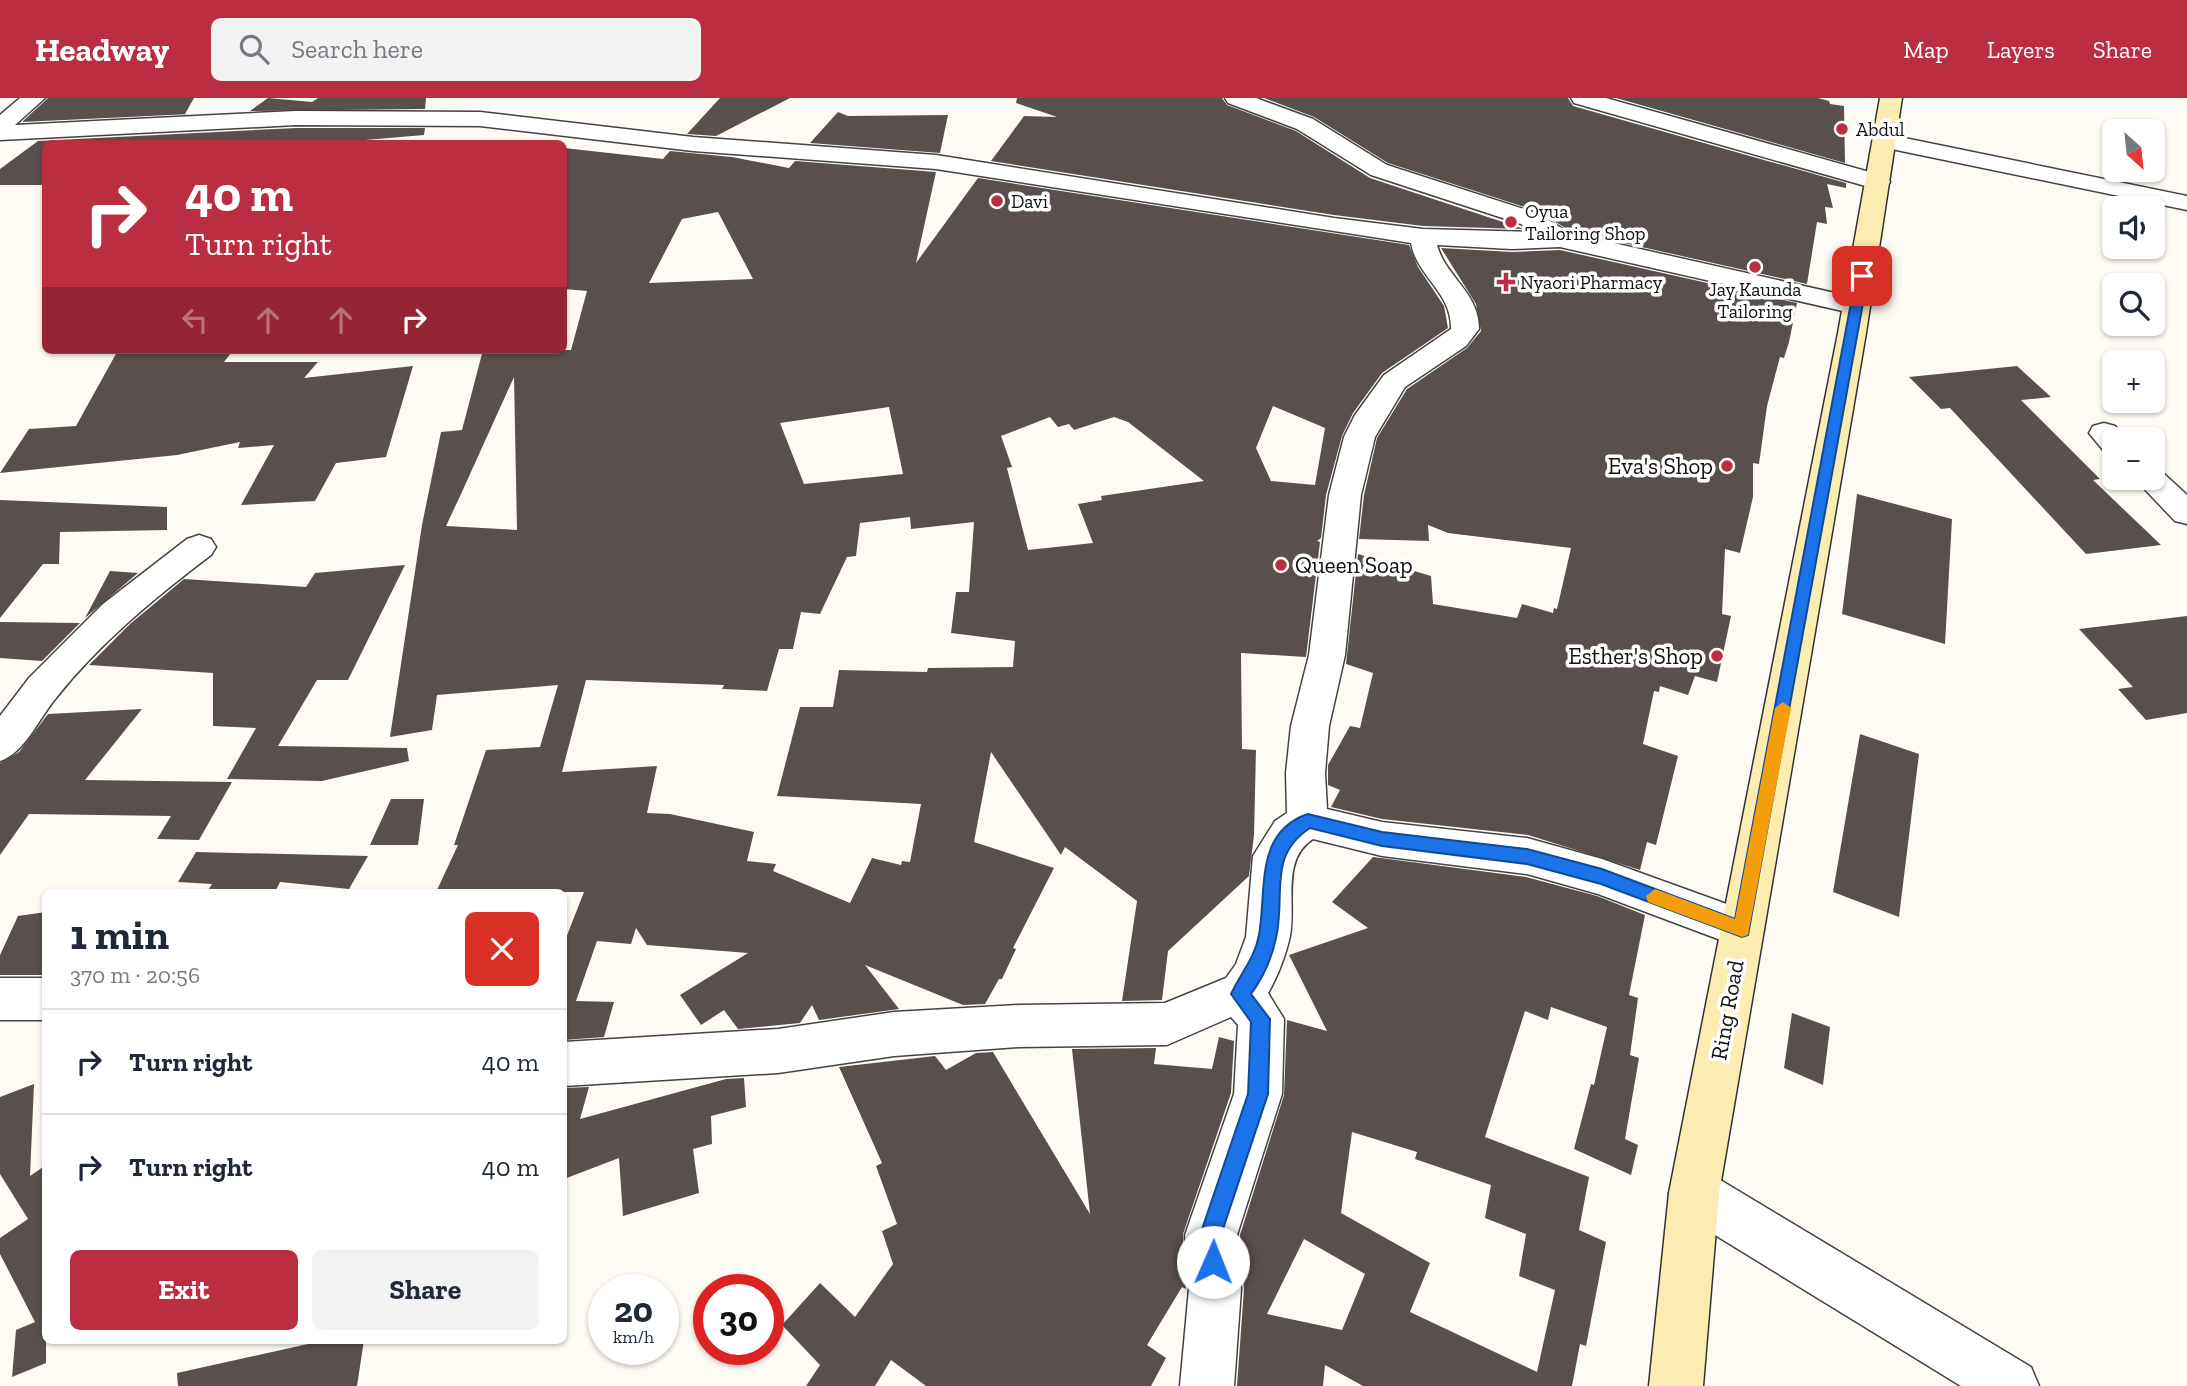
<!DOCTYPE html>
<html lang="en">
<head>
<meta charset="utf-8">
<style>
	body { margin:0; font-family:"Zilla Slab",serif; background:#f2f2f3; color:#1f2937; height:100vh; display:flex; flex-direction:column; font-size:26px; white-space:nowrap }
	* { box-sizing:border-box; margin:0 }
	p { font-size:23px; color:#747a83 }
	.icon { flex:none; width:38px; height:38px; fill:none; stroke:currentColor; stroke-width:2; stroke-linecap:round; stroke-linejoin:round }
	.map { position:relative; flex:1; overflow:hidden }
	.side { position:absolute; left:42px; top:791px; width:525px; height:455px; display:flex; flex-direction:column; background:#fff; border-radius:10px; box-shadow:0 2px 5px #0004 }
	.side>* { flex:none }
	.hud { position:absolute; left:42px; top:42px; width:525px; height:214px; border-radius:10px; box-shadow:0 2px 5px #0004; background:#bb2d41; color:#fff; overflow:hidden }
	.needle { width:46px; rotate:153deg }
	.tools { position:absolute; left:2102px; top:21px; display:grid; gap:14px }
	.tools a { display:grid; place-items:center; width:63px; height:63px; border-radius:10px; background:#fff; box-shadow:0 2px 5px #0004; font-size:35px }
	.speed { position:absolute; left:588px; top:1176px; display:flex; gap:14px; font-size:35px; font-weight:700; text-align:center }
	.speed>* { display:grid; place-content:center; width:91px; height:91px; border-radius:50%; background:#fff; box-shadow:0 2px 5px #0004; line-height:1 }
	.speed small { font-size:18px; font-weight:400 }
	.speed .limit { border:10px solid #d22; background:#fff; color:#111 }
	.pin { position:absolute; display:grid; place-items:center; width:60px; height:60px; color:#fff; margin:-30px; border-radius:14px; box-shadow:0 4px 10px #0006 }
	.me { position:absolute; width:77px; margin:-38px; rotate:1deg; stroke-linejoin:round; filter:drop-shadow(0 0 5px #0008) }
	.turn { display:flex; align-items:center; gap:24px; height:147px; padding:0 28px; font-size:32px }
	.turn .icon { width:91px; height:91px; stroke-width:2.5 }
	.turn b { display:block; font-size:49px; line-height:60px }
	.lanes { display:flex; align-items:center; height:66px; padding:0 28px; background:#0003; justify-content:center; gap:35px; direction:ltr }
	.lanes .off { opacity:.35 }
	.round { display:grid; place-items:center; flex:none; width:74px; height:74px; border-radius:10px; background:#f2f2f3 }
	.headline { display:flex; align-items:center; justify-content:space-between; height:119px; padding:0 28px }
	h1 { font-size:42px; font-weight:700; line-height:52px }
	.action { display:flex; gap:14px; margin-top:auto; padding:14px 28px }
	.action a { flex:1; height:80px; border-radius:10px; background:#bb2d41; color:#fff; font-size:28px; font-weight:700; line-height:80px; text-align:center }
	.action a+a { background:#f2f2f3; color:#1f2937 }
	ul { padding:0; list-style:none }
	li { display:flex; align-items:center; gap:21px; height:105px; padding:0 28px; border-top:2px solid #e0e1e3 }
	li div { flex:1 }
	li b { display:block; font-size:26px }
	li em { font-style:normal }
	header { display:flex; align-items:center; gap:42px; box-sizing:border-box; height:98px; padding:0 35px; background:#bb2d41; color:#fff }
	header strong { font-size:33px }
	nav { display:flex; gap:38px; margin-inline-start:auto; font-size:24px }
	.search { width:490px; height:63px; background:#f2f2f3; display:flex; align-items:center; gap:18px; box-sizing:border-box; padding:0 24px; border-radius:10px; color:#747a83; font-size:26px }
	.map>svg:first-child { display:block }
</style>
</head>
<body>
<header>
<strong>Headway</strong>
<div class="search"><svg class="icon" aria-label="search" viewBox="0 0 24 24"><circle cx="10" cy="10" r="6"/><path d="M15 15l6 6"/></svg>Search here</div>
<nav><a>Map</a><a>Layers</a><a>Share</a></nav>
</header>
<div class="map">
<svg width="2187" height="1288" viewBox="0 0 2187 1288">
	<rect width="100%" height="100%" fill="#fefbf4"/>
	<path fill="#59504d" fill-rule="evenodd" d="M48 0H194L185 16H191L22 24Z
		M268 0 312 4 318 0H426L425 11 250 13Z
		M720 0H790L716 38 687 36Z
		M1017 0H1222L1227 7 1296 33 1370 80 1524 131 1423 128 1334 117 991 63 1024 18 1057 19 1016 5Z
		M1264 0H1568L1573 8 1846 85V90L1827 86 1833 110 1825 109 1827 126 1817 124 1807 186 1570 133 1540 114 1388 65 1314 19Z
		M1616 0H1818L1829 3 1830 6 1844 8 1845 65Z
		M838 14 848 18 948 17 940 55 810 45Z
		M296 30H425L424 37 318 46H46V83L41 87H0V71L38 43Z
		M564 50 663 61 670 53 732 59 789 70 795 63 936 74 916 165 978 80 1409 147 1418 169 1444 208 1448 230 1382 275 1353 315 1342 338 1326 397 1321 440 1317 443 1320 444 1306 559 1241 555 1242 651 1256 652 1254 737 1249 778 1168 853 1162 902 1122 903 1137 803 1065 749 1061 757 991 654 974 744 1054 770 1013 850 1016 851 1002 881H999L985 906 963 907 865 867 899 911 819 922 812 907 800 925 738 931 724 912 701 927 680 897 748 855 647 847 636 830 631 846 597 843 576 903 614 904 604 939 564 942V845L584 794H436L458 747H454L486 652 540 649 558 587 437 597 432 632 390 639 422 427 441 334 462 332 483 252H571L587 193 564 191ZM718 114 753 181 649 185 682 121ZM514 279 517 432 446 428 461 396ZM1273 308 1325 330 1315 387 1271 383 1256 350ZM889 309 903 376 804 386 780 325ZM1050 319 1058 329 1069 326 1074 332 1114 319 1128 324 1204 383 1101 398 1102 402 1078 406 1093 445 1028 452 1007 370 1012 369 1001 338ZM910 419 911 431 974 424 969 494H956L951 535 1015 543 1013 569 928 570 927 574 839 572 833 609H800L777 698 921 706 910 764 902 763 901 767 872 760 850 805 773 773 776 766 747 763 754 734 670 716 647 715 657 668 562 674 586 582 724 587 722 591 767 593 779 551H793L801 514 820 516 847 459 856 458 860 425Z
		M1441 150 1512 154 1560 152 1797 205 1789 244 1784 260 1780 259 1767 308 1759 366 1753 365V399L1740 455 1725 451 1722 516 1731 518 1717 584 1695 578 1688 597 1660 588 1659 594 1654 593 1643 646 1678 658 1656 747 1647 744 1640 772 1528 737 1382 721 1331 709 1340 692 1328 687V667L1350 628 1360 630 1373 575 1346 566 1358 456 1431 478 1433 506 1517 520 1522 506 1553 515 1554 510 1557 511 1571 450 1448 435 1428 427 1429 443 1359 441 1364 397 1377 340 1407 291 1467 250 1481 233 1476 206Z
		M142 252 231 255 224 264H318L304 280 413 268 386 359 336 365 315 403 241 407 274 347 238 350 240 344 177 357 0 375 29 331 76 328 117 254Z
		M2017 268 2051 299 2021 302 2100 381 2093 382 2161 447 2086 456 1950 310 1941 311 1909 279Z
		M1857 396 1952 421 1945 546 1842 516Z
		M0 402 167 409V432L60 434 59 466H43L0 520Z
		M405 467 348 582H317L278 648 407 650 409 663 322 683 227 681 256 630 213 628V575L89 567 130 526 184 481 306 489 315 475Z
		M110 473 138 475 85 520Z
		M2187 518V615L2146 622 2118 591 2133 589 2079 531Z
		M0 524 80 525 42 563 0 560Z
		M142 611 85 682 232 684 199 742 157 741 171 718 29 716 0 757V665L19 654 48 616Z
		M1860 636 1919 656 1899 819 1833 794Z
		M391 701H424L418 747H370Z
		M196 754 368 758 349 791 280 784 275 794H207L212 786 178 784Z
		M1373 759 1526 779 1597 798 1645 817 1629 897 1638 900 1630 957 1639 960 1625 1041 1638 1047 1631 1077 1574 1051 1591 986 1594 987 1607 929 1551 909 1548 922 1525 913 1485 1039 1589 1079 1579 1132 1606 1144 1586 1248 1580 1246 1572 1288H1363L1325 1267 1323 1288H1237L1244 1191 1240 1137 1284 997 1287 922 1327 933 1289 857 1368 830 1332 804ZM1352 1034 1417 1054 1415 1061 1491 1087 1485 1120 1526 1136 1519 1178 1555 1192 1537 1274 1410 1214 1430 1165 1341 1115ZM1304 1141 1365 1176 1342 1232 1267 1216Z
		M46 814V877H0V857L18 818Z
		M1792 915 1830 929 1823 987 1784 970Z
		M1219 939 1234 943 1231 995 1183 1136 1186 1191 1182 1189 1147 1247 1166 1260 1151 1288H926L891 1262 875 1288H806L820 1267 782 1227 820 1185 855 1219 893 1166 882 1133 897 1126 876 1068 882 1065 839 969 935 958 946 972 976 955 993 954 1090 1116 1072 951 1156 950 1154 966 1212 971Z
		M744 980 746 1009 711 1018 712 1046 693 1051 699 1095 623 1118 619 1060 564 1081V990L589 989 580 1021 726 981Z
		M34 986 30 1078 46 1067V1265L12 1279 16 1232 35 1224 0 1156V1140L28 1121 0 1076V999Z
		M326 1242H364L357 1288H178L177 1275Z"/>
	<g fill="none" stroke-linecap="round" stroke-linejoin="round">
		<defs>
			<path id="minor" d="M20 0H45L15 27 296 13 480 14 693 39 936 57 1334 120 1423 131 1533 134 1521 126 1371 77 1297 31 1228 5 1225 0H1256L1313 21 1387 67 1539 116 1569 135 1866 202 1870 208 1866 214 1856 216 1560 149 1512 151 1437 147C1446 180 1479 194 1479 231L1466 248 1405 289 1375 339 1361 397 1345 557 1329 628 1325 675 1327 711 1382 724 1527 740 1602 761 1757 817 1764 831 1757 845 1742 850 1598 796 1527 776 1382 758 1313 741C1281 761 1296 806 1290 838 1286 857 1277 880 1268 895L1284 921 1282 996 1237 1137 1241 1191 1234 1288H1180L1189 1191 1185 1137 1234 996 1238 927 1231 919 1167 947 1019 949 894 958 778 975 564 988V944L778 931 894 914 1019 907 1165 905 1226 880 1236 866 1246 839 1253 758 1275 723 1287 715 1286 675 1291 628 1309 557 1329 397 1344 339 1355 317 1384 277 1451 231C1452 194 1417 179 1411 145L936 71 693 53 480 28 296 27 0 42V17Z
				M1571 0H1606L1887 79 1890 84 1887 89H1869L1574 5Z
				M1885 36 2187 98V112L1877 48 1873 43 1877 38Z
				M2104 325 2115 328 2127 341H2114V355L2103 352 2089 335 2093 328Z
				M2152 370 2161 373 2187 397V426L2175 423 2134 380H2152Z
				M199 437 211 441 216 449 211 457C154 500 100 545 56 600 39 620 25 655 0 663V618L29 580 103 506 187 441Z
				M0 880H46V922H0Z
				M1694 1070 1712 1077 2031 1269 2039 1288H1961L1676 1113 1669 1095 1676 1077Z"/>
			<path id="secondary" d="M1880 0H1902L1866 235 1719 1095 1703 1288H1649L1669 1095 1838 235Z"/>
		</defs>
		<use href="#minor" stroke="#434343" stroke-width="3"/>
		<use href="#secondary" stroke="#323232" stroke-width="3"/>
		<use href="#minor" fill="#fff" fill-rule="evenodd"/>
		<use href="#secondary" fill="#fbecb2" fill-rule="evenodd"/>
	</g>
	<path fill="#1a73e8" stroke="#114b97" stroke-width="2" d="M1862 174 1868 178 1748 837 1742 839 1601 786 1527 766 1382 748 1310 730C1267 758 1286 797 1276 840 1272 859 1263 880 1251 896L1270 921 1268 996 1221 1137 1224 1164 1220 1171 1213 1174 1205 1171 1200 1137 1248 996 1251 924 1231 896C1240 876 1255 860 1259 837 1267 792 1254 734 1308 716L1382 734 1527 751 1602 771 1735 821 1856 178Z"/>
	<path fill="#f59e0b" d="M1783 604 1791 610 1748 837 1742 839 1648 804 1646 798 1655 791 1735 821 1775 610Z"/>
	<g fill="#bb2d41" stroke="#fff" stroke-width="2.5">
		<circle cx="1842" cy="31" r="7"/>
		<circle cx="997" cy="103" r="7"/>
		<circle cx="1511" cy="124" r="7"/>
		<circle cx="1755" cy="169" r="7"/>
		<path d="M1502.5 173.5h7v7h7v7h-7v7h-7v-7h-7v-7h7z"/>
		<circle cx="1727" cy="368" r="7"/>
		<circle cx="1281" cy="467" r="7"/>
		<circle cx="1717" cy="558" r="7"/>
	</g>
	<g text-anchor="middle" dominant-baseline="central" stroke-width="7" stroke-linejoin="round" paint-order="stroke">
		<g font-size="19" fill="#101010" stroke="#fff" text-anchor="start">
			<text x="1856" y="31">Abdul</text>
			<text x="1011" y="103">Davi</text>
			<text x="1525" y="113">Oyua<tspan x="1525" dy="22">Tailoring Shop</tspan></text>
			<text x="1520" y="184">Nyaori Pharmacy</text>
			<text x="1755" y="191" text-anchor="middle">Jay Kaunda<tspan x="1755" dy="22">Tailoring</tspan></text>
		</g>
		<g font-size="23" fill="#101010" stroke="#fff" text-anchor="end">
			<text x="1713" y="368">Eva's Shop</text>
			<text x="1295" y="467" text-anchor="start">Queen Soap</text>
			<text x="1703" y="558">Esther's Shop</text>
		</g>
		<g font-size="23" fill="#101010" stroke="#fff">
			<text transform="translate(1727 912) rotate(-80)">Ring Road</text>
		</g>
	</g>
</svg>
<div class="tools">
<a><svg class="needle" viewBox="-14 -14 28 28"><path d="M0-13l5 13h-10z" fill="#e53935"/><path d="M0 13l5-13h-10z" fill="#747a83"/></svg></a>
<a><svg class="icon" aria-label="sound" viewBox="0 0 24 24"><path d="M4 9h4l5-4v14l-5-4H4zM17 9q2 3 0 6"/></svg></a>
<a><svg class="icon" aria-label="search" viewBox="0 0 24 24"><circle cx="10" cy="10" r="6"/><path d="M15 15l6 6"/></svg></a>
<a>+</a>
<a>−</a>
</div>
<div class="speed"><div>20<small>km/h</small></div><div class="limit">30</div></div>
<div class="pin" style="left:1862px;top:178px;background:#d93025"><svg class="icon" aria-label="arrive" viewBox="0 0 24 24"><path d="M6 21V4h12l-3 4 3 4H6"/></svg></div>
<svg class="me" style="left:1213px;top:1164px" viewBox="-20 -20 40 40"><circle r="19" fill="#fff"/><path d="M0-13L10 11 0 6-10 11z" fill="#1a73e8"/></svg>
<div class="hud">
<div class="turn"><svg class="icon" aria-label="right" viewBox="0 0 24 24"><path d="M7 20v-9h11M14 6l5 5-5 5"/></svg><div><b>40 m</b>Turn right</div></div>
<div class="lanes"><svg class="icon off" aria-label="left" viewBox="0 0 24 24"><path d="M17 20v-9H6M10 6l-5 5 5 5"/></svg><svg class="icon off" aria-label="ahead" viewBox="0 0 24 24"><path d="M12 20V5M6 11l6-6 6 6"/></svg><svg class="icon off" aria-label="ahead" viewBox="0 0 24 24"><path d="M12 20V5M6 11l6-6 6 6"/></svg><svg class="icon" aria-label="right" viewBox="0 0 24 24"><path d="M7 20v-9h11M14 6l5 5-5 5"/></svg></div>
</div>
<section class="side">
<div class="headline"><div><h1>1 min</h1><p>370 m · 20:56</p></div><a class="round" style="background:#d93025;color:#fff"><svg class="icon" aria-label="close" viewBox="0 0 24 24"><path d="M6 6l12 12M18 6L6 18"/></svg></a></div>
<ul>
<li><svg class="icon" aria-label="right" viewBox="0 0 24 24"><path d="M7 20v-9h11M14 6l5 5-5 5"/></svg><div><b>Turn right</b></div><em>40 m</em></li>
<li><svg class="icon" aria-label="right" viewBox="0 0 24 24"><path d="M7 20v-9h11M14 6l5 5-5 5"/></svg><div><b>Turn right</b></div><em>40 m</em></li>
</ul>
<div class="action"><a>Exit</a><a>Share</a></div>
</section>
</div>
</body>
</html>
